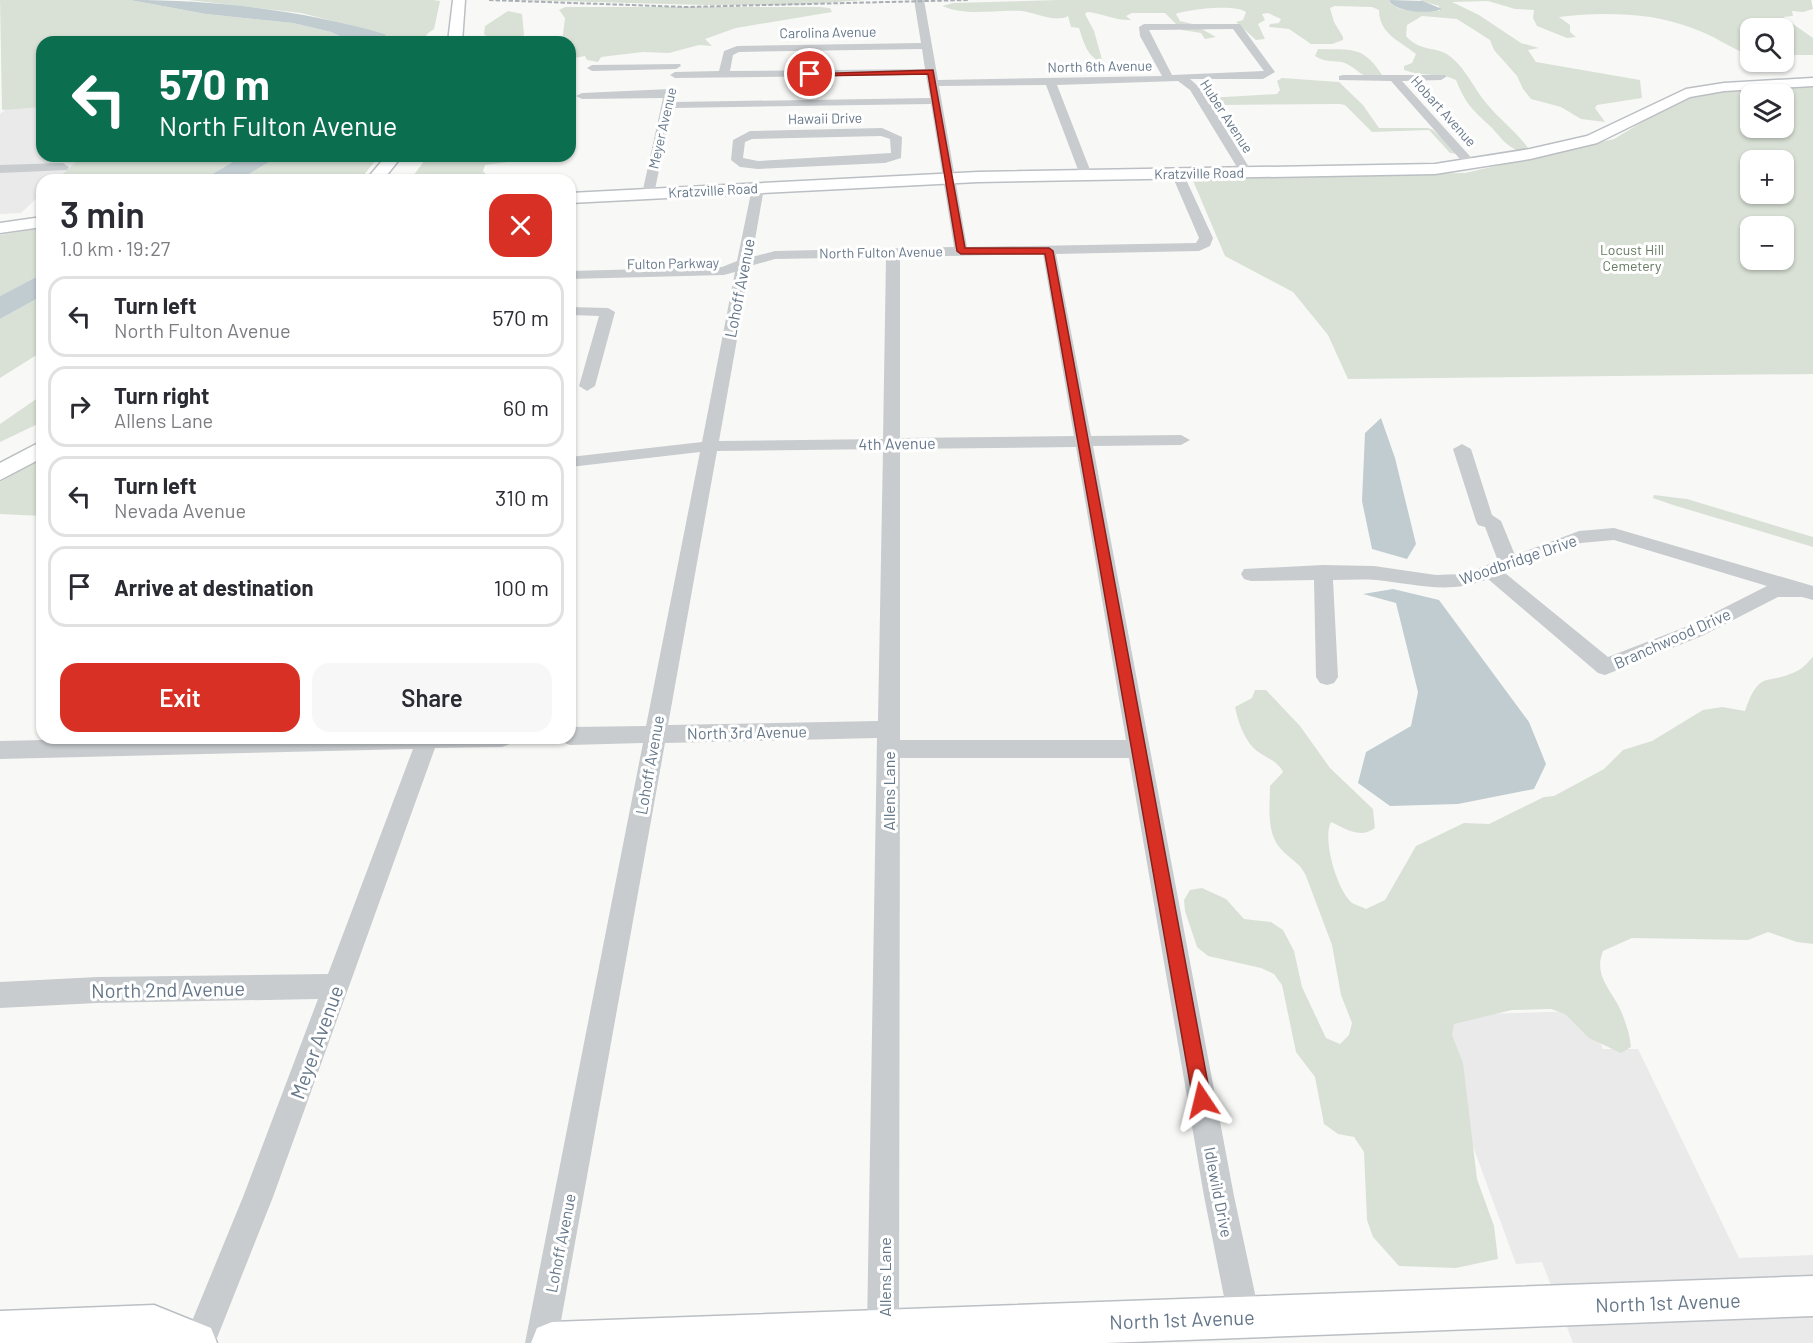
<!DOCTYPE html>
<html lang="en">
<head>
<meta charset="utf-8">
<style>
	body { margin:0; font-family:Barlow,sans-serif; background:#f7f7f7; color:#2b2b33; height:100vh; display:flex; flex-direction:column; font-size:22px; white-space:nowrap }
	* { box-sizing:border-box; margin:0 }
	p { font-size:20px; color:#7c7c81 }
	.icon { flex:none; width:33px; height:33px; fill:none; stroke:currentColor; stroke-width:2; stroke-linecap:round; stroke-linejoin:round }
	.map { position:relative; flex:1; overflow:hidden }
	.sheet { position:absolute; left:36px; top:174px; width:540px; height:570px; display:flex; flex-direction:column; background:#fff; border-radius:18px; box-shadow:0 2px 4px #0004 }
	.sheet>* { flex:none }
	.top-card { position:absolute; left:36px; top:36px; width:540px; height:126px; border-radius:18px; box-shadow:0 2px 4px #0004; background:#0b6e4f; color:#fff; overflow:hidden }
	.fabs { position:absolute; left:1740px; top:18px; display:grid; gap:12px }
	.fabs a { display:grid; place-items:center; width:54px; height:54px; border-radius:12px; background:#fff; box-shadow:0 2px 4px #0004; font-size:30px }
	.pin { position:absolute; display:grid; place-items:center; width:51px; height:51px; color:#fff; margin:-26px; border:3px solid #fff; border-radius:50%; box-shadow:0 2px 6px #0007 }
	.me { position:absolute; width:66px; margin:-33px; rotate:350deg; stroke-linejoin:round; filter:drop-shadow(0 0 4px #0008) }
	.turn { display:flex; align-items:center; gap:21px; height:126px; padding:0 24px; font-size:27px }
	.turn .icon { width:78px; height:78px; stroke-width:2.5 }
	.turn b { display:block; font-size:42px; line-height:51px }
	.round { display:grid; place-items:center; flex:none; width:63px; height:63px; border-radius:18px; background:#f7f7f7 }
	.overview { display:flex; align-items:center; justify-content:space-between; height:102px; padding:0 24px }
	h1 { font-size:36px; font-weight:600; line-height:45px }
	.action { display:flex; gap:12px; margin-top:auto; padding:12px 24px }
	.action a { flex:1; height:69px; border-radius:18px; background:#d93025; color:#fff; font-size:24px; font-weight:600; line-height:69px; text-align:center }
	.action a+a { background:#f7f7f7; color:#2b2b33 }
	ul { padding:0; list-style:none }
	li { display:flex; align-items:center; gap:18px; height:81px; margin:0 12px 9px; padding:0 12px; border:3px solid #e1e1e2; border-radius:18px }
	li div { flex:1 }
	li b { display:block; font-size:22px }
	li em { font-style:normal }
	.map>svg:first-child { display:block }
</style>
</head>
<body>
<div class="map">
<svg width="1813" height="1343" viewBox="0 0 1813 1343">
	<rect width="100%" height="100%" fill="#f8f9f6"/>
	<path fill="#e9eae9" d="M10 106H42V156H82L56 180H42V193L21 213 0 214V114Z
		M1586 1011 1603 1049H1638L1739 1258 1813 1255V1343H1573L1542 1262 1516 1264 1466 1127 1445 1015Z"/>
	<path fill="#d9e1d6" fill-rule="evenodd" d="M0 0H130L206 14 293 23 331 32 353 42H42V107L2 110Z
		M188 0H433L440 1 434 29 427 34 424 42H390L385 34 301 13Z
		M513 0H865L796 5H706Z
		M1057 0H1391L1389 2C1401 15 1424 9 1440 11L1439 6 1419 0H1811L1813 9 1803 12 1792 11 1793 16 1783 17 1813 38V55H1784V28H1750V56C1731 48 1713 35 1692 28 1650 12 1602 12 1559 17L1570 25V32L1576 37 1567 38 1537 26 1533 18 1534 10 1515 9 1488 1 1452 2 1479 15 1521 43 1539 48 1528 50 1536 62 1640 80 1642 98 1597 105 1595 108 1605 122 1581 119 1561 107 1531 99 1523 89 1517 76 1494 50 1490 40 1457 19 1422 16 1407 25 1406 36C1421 53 1436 45 1451 57 1467 70 1474 89 1487 104 1500 120 1516 131 1528 148L1524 152C1507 149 1501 137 1490 126 1472 109 1466 105 1456 80 1440 72 1421 77 1404 70V66L1412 63 1416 54C1400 41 1379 34 1379 10L1372 7 1335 6 1330 8 1334 22 1343 37V40L1332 44H1311L1289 29 1269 27 1270 24 1279 23 1281 19 1268 13 1262 14 1265 20 1258 24 1265 39 1256 40 1236 22 1243 20 1246 12C1235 4 1189 9 1176 14L1180 21 1193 24 1216 37 1205 39 1201 33 1182 30 1165 13H1132L1126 16 1131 20C1116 21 1102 13 1087 12L1085 14 1094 31 1103 63C1087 57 1084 43 1079 28L1071 27 1068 16C1056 23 1036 13 1022 11 995 9 968 17 942 6L953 3Z
		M565 7H820L830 8 832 12 736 28 705 39 712 46 699 45 669 53 643 52 601 57 598 62 587 60 585 56 574 58 570 63V42H562L565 18 559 10Z
		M508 11 522 14 524 34 521 42H494L484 34 485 26Z
		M1318 49C1351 50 1363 45 1382 75 1357 77 1365 74 1347 64 1338 59 1327 64 1315 56Z
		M1282 78 1339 82 1363 105 1379 128H1428L1433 130 1459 154 1450 153 1429 130 1372 132 1345 105 1339 104 1218 105 1209 102 1207 98 1277 94 1280 90 1277 81Z
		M1813 84V374L1348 379 1328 335 1293 292 1225 256 1191 176 1465 173 1614 139 1682 98 1707 91ZM1750 94H1784V128H1750ZM1750 160H1784V194H1750ZM1750 226H1784V260H1750Z
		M82 156H243L202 180H56Z
		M279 156H379L360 180H239Z
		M428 156H525L524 160 485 165 483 171 491 180H450L444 175 432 180H410Z
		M42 228V274L0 296V235Z
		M42 296V355L35 356 0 378V319Z
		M42 395V422L0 442V424Z
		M42 457V516L0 514V482Z
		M1654 495 1687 499 1813 537V547L1673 505 1653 498Z
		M1813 657V944L1797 942 1768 932 1748 940 1632 938 1603 951C1593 976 1612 990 1621 1011 1626 1023 1630 1035 1631 1047L1621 1053 1589 1038 1565 1014 1551 1009 1512 1010 1454 1024 1452 1035 1463 1063 1477 1179 1494 1226 1498 1259 1456 1268 1399 1266 1373 1237 1367 1220 1364 1152 1354 1137 1338 1134 1324 1124 1315 1077 1296 1052 1282 985 1274 974 1261 968 1208 956 1197 947 1185 911 1184 900 1190 890 1202 888 1226 899 1244 919 1271 922 1283 930 1294 951 1302 987 1326 1038 1340 1044 1349 1035 1352 1023 1341 995 1332 945 1306 876C1300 862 1289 859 1280 848 1266 831 1270 807 1270 786L1283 772C1277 760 1267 759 1257 751 1245 742 1238 722 1235 707L1252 698 1255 690H1266L1300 726 1330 768 1373 809 1375 828C1360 839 1346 829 1331 822 1322 839 1337 890 1352 903 1356 905 1362 907 1366 909L1385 900 1416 846 1464 823 1489 824 1544 797 1554 796 1604 769 1623 750 1652 741 1703 710 1722 707 1745 711C1760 667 1767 687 1799 670 1804 667 1809 661 1813 657Z"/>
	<path fill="#c1ccd1" d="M130 0C216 0 302 10 385 34L390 42H353L331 32 293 23 206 14Z
		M1391 0 1423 1 1442 9C1431 14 1397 13 1389 1Z
		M243 156H279L239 180H202Z
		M42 274V296L0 319V296Z
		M1381 418 1395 458 1416 544 1407 559 1372 549 1362 501 1365 433Z
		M1393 589 1439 600 1529 722 1546 764 1534 789 1458 804 1390 806 1358 783 1366 752 1411 726 1418 692 1396 603 1363 594Z"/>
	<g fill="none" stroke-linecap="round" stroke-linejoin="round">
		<defs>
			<path id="major" d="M453 0H465L462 42H448Z
				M1813 78V86L1724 91 1690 97 1597 143 1530 159 1435 174 978 182 570 203V193L978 172 1435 164 1530 149 1587 136 1686 89 1724 83Z
				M386 156H402L383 180H366Z
				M42 217V227L0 233V223Z
				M42 441V458L0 480V463Z
				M1813 1276V1316L1105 1343H531L537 1328 552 1322Z
				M154 1305 211 1328 217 1343H0V1311Z"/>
		</defs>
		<use href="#major" stroke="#bbbfc3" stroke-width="3"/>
		<path fill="#c8cccf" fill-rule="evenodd" d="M914 0H924L938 80 1162 76 1140 36 1139 27 1144 24H1240L1275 72 1263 79H1190L1200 88 1252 172 1246 176 1240 172 1190 90 1178 81 1057 85 1092 175 1086 179 1080 175 1046 85 939 86 967 247 1196 243 1199 238 1171 173 1177 169 1183 173 1213 238 1210 246 1199 251 1056 254 1091 436 1181 435 1190 440 1181 445 1093 446 1234 1196 1260 1317 1255 1328 1244 1333 1233 1328 1228 1317 1204 1196 1129 758H900L899 1329 894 1340 888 1343 872 1340 867 1329 877 738 665 743 557 1343H525L643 743 570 745 562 742 560 738H570V727L646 726 700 452 570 467V457L702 442 735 272 724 275 570 279V271L722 267 737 261 752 188 758 184 764 188 752 257 775 251 954 247 931 104 672 108 654 194 648 198 642 194 663 98 582 99 576 96 582 93 670 89 676 92 674 102 930 98 926 75 675 78 670 75 675 72 719 71 724 51 737 46 921 43ZM1233 29 1264 71 1172 75 1149 30ZM922 49 925 69 730 71 733 55 739 52ZM1043 254 1074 436 900 438V257ZM886 257 883 439 719 441 750 266 775 259ZM1076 447 1126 740H900V449ZM883 449 878 721 668 725 717 451Z
			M680 64 681 66 676 69 592 71 587 68 592 65Z
			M1343 75H1445L1446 77 1441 80 1402 81 1477 164 1471 168 1467 167 1391 81 1339 80V76Z
			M882 128 902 137 901 158 885 163 758 169 740 167 731 160 733 140 750 131ZM881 136 890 139 891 153 758 161 743 158 745 142 752 139Z
			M63 163 69 167 67 170 0 173V165Z
			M570 307 608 308 615 312 595 386 587 391 579 386 599 316 570 315Z
			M1462 444 1471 449 1492 515 1501 521 1515 555 1579 531 1614 528 1813 586V600L1802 597H1778L1702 636 1605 675 1598 673 1488 579C1448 595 1417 584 1376 580 1362 579 1347 580 1333 580L1338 677 1334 683 1327 685 1320 683 1316 677 1314 580 1251 581 1244 579 1241 574 1244 569 1323 565 1374 566 1436 575 1463 574 1498 561 1485 527 1478 525 1476 521 1453 449ZM1614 540 1767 586 1688 626 1608 657 1505 573 1581 543Z
			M129 738H513L510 744 502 747 435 748 273 1197 215 1343H183L243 1197 318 999 97 1003 0 1008V982L97 977 328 974 413 749 0 759V741Z"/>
		<use href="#major" fill="#fff" fill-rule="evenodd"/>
		<path stroke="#a8aeb4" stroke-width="2" stroke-dasharray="4.5 2" stroke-linecap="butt" d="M489 0 686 7 969 0"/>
	</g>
	<path fill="#d93025" stroke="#8d1f18" stroke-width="1.5" d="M933 70 965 248H1049L1053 251 1211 1100 1209 1106 1202 1109 1196 1106 1193 1100 1045 254H961L957 251 928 74 810 76 806 74Z"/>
	<g text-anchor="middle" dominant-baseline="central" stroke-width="6" stroke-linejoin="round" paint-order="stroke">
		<g font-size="14" fill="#657789" stroke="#fff">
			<text transform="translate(828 32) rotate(-1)">Carolina Avenue</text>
			<text transform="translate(1100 66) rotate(-1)">North 6th Avenue</text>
			<text transform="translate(1444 111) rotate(48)">Hobart Avenue</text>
			<text transform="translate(1227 116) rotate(57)">Huber Avenue</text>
			<text transform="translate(825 118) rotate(-1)">Hawaii Drive</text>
			<text transform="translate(662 128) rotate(-77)">Meyer Avenue</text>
			<text transform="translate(1199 173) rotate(-1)">Kratzville Road</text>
			<text transform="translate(713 190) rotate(-3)">Kratzville Road</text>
			<text transform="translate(881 252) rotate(-1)">North Fulton Avenue</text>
			<text transform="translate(673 263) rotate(-1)">Fulton Parkway</text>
		</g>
		<g font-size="14" fill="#647a60" stroke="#fff">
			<text x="1632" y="249">Locust Hill<tspan x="1632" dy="16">Cemetery</tspan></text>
		</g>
		<g font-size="16" fill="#657789" stroke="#fff">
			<text transform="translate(739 288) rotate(-79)">Lohoff Avenue</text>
			<text transform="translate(897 443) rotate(-1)">4th Avenue</text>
			<text transform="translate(1518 559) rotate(-19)">Woodbridge Drive</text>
			<text transform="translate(1672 638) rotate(-24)">Branchwood Drive</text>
			<text transform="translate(747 732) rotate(-1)">North 3rd Avenue</text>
			<text transform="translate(649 765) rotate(-80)">Lohoff Avenue</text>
			<text transform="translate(888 791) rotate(-90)">Allens Lane</text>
			<text transform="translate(1219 1192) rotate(79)">Idlewild Drive</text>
			<text transform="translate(560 1243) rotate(-79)">Lohoff Avenue</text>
			<text transform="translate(884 1277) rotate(-90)">Allens Lane</text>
		</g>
		<g font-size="20" fill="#657789" stroke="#fff">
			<text transform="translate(168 989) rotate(-1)">North 2nd Avenue</text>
			<text transform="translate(316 1042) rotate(-70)">Meyer Avenue</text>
			<text transform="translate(1668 1302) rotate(-2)">North 1st Avenue</text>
			<text transform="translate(1182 1319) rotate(-2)">North 1st Avenue</text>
		</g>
	</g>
</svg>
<div class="fabs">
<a><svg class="icon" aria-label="search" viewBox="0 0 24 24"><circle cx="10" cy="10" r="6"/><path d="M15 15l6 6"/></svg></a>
<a><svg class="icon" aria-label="layers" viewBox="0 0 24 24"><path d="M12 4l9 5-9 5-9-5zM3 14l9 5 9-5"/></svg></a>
<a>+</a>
<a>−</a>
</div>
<div class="pin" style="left:810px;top:74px;background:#d93025"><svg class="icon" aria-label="arrive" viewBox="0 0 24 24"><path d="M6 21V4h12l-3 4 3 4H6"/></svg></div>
<svg class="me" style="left:1202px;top:1100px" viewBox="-20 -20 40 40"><path d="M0-17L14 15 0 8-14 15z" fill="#d93025" stroke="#fff" stroke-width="4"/></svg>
<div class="top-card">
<div class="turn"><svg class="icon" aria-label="left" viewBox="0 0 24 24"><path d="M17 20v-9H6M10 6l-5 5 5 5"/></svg><div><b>570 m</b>North Fulton Avenue</div></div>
</div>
<section class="sheet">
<div class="overview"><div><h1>3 min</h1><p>1.0 km · 19:27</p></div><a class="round" style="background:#d93025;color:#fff"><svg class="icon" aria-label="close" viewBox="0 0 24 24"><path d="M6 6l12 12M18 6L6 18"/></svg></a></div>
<ul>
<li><svg class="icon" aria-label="left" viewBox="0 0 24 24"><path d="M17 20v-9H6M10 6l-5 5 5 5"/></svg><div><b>Turn left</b><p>North Fulton Avenue</p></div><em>570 m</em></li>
<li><svg class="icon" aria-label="right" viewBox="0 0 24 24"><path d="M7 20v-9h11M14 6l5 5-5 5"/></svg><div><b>Turn right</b><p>Allens Lane</p></div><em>60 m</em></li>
<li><svg class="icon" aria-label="left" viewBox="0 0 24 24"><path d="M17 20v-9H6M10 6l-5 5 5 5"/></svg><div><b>Turn left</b><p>Nevada Avenue</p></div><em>310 m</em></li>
<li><svg class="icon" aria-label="arrive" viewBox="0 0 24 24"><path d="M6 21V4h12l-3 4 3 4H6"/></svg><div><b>Arrive at destination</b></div><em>100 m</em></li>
</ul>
<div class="action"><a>Exit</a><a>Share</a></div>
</section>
</div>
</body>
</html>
